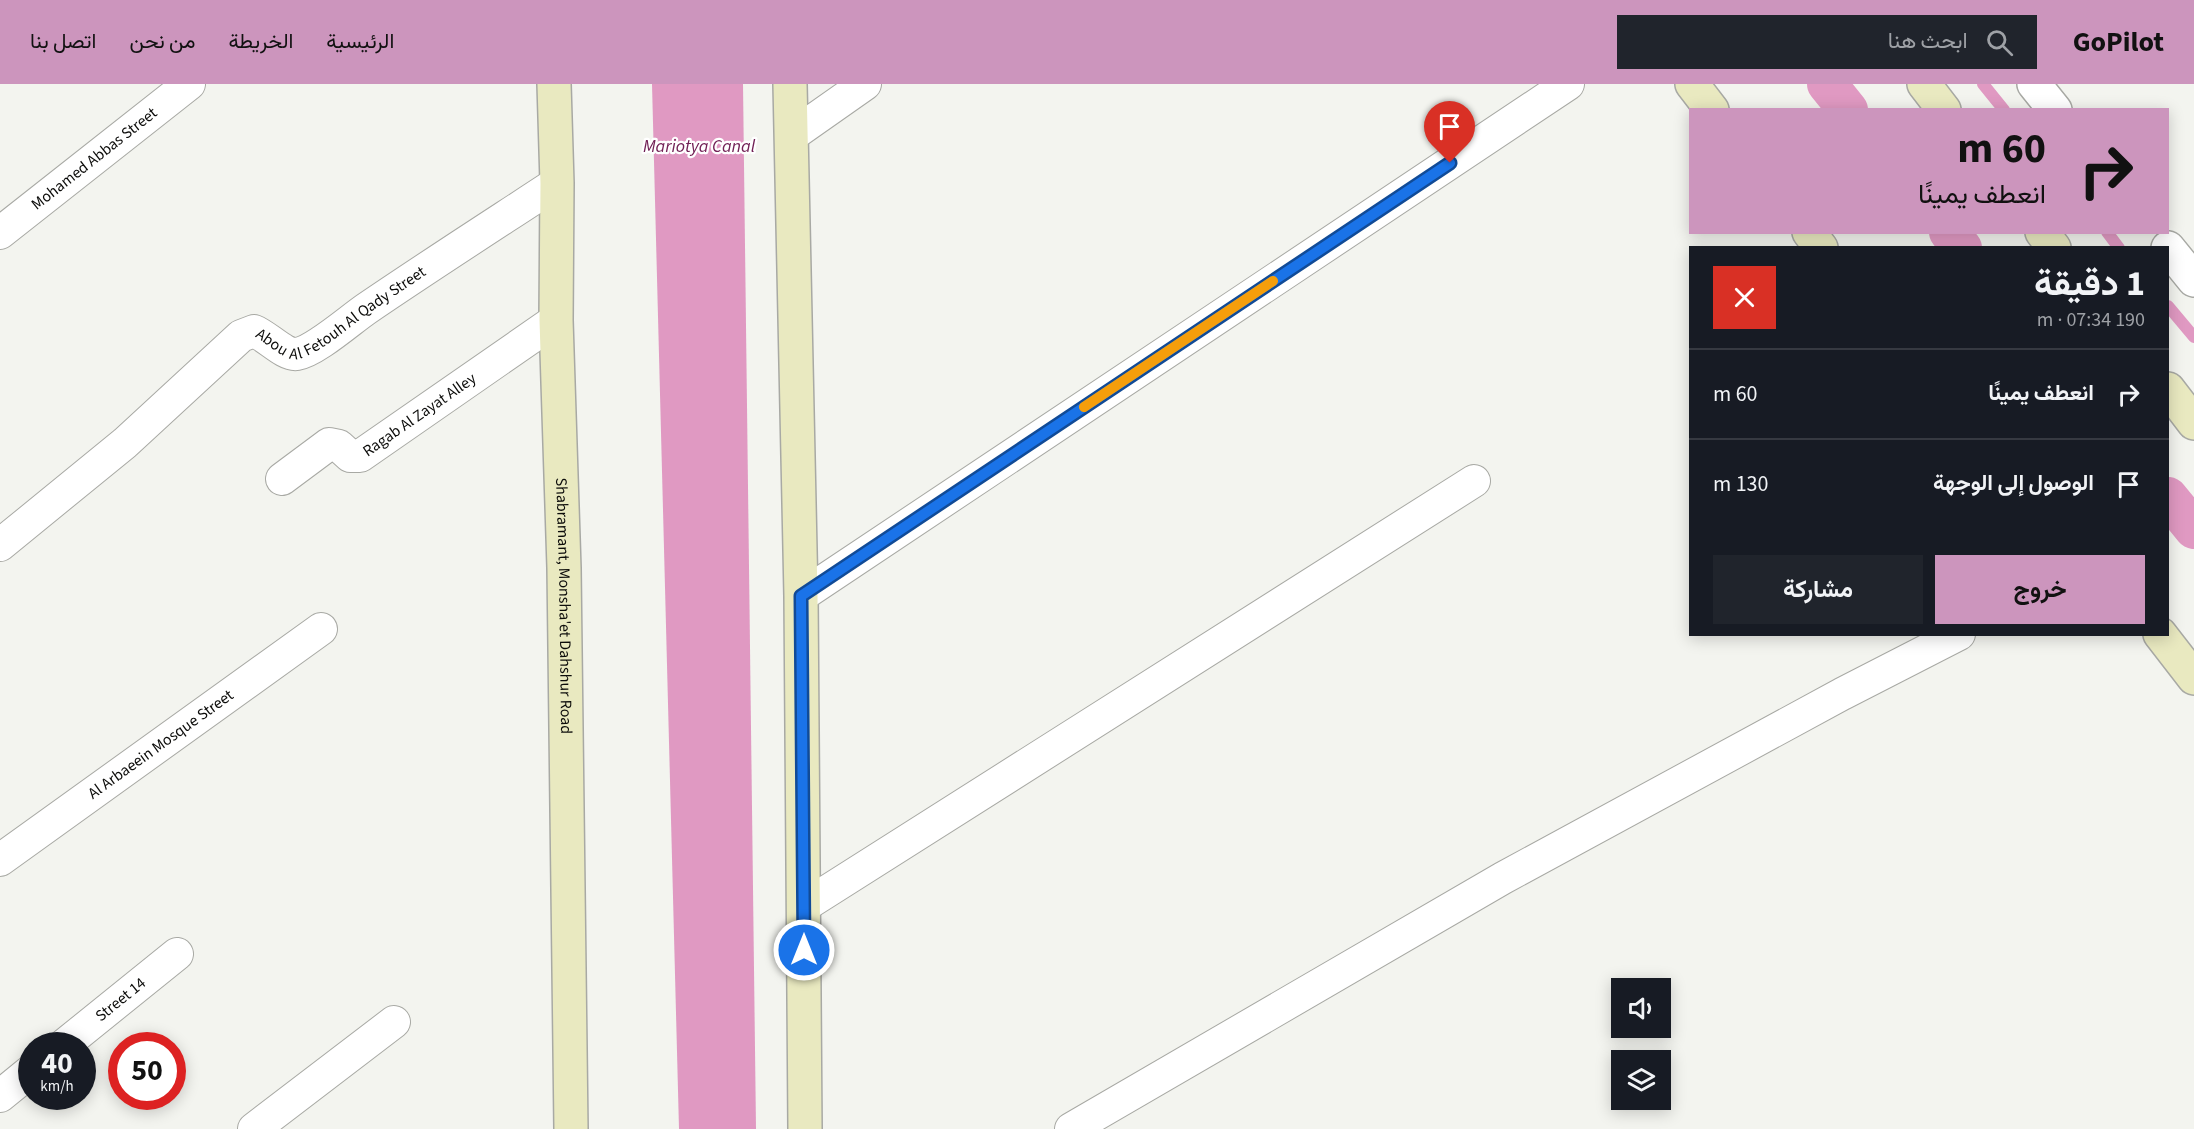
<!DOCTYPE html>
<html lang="ar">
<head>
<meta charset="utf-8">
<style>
	body { margin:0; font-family:"Source Sans 3",Vazirmatn,sans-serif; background:#20242c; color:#f1f3f6; direction:rtl; height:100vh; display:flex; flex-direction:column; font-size:22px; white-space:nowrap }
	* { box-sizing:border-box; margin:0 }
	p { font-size:20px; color:#9ea1a6 }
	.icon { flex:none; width:33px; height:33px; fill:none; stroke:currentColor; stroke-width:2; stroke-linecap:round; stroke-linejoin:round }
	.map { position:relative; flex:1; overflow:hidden; direction:ltr }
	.panel { position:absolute; left:1689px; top:162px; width:480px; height:390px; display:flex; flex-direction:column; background:#171b24; border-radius:0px; box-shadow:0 3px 15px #0003; direction:rtl }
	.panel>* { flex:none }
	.hud { position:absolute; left:1689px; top:24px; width:480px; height:126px; border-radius:0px; box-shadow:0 3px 15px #0003; direction:rtl; background:#cc95bd; color:#111; overflow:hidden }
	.controls { position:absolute; left:1611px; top:894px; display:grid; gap:12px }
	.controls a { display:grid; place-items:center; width:60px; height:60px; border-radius:0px; background:#171b24; box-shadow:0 3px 15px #0003; font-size:30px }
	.speed { position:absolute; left:18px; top:948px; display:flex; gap:12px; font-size:30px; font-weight:700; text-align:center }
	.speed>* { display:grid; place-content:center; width:78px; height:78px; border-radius:50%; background:#171b24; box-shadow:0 3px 15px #0003; line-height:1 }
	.speed small { font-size:15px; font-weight:400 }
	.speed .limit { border:9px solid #d22; background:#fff; color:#111 }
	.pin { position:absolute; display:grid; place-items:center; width:51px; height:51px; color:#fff; margin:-62px -26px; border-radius:50% 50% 50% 0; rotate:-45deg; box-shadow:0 0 6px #0007 }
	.pin .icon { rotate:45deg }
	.me { position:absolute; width:66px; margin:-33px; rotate:0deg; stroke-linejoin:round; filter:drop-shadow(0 0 4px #0008) }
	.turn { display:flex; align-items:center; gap:21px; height:126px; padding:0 24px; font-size:27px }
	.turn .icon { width:78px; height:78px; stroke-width:2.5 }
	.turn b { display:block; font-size:42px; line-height:51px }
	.round { display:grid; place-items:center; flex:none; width:63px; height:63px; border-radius:0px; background:#20242c }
	.summary { display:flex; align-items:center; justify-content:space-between; height:102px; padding:0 24px }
	h1 { font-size:36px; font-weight:700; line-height:45px }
	.cta { display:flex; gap:12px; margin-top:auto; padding:12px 24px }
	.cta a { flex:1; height:69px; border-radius:0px; background:#cc95bd; color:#111; font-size:24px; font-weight:700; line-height:69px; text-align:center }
	.cta a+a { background:#20242c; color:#f1f3f6 }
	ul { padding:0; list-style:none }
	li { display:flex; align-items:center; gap:18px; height:90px; padding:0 24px; border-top:2px solid #363941 }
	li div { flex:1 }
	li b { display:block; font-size:22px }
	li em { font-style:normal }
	header { display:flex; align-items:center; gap:36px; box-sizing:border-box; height:84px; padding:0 30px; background:#cc95bd; color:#111 }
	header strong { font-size:28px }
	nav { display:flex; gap:33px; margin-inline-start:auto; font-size:21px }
	.search { width:420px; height:54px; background:#20242c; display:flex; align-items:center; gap:15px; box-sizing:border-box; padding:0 21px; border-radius:0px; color:#9ea1a6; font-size:22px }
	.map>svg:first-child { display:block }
</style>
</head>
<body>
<header>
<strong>GoPilot</strong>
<div class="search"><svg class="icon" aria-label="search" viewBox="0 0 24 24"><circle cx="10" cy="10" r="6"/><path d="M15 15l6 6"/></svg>ابحث هنا</div>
<nav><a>الرئيسية</a><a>الخريطة</a><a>من نحن</a><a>اتصل بنا</a></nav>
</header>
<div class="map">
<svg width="2194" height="1045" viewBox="0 0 2194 1045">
	<rect width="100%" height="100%" fill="#f3f4ef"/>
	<path fill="#e099c2" d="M652 0H743L756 1045H679Z"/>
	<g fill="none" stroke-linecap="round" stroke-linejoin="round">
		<path stroke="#e099c2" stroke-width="12" d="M1983 0 2004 26
			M2107 148 2119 164
			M2168 222 2194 253"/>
		<path stroke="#e099c2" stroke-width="40" d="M1827 0 1848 26
			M1949 148 1962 164
			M2168 413 2194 445"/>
		<defs>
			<g id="minor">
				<path d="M791 52 865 0"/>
				<path id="s1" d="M0 149 189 0"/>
				<path id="s2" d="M282 395 329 360 339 362 350 372H360L556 236"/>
				<path id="s3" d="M0 461 125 359 241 252 254 247C267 252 285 272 297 270 315 267 350 236 366 225 429 182 493 141 557 99"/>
				<path d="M801 512 1568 0"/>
				<path id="s4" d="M0 776 321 545"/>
				<path d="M804 822 1474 397"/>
				<path id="s5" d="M63 962 177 870"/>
				<path d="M0 1012 32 986"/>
				<path d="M254 1045 394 938"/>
				<path d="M1071 1045 1503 794 1842 610 1959 550"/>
			</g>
			<path id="tertiary" d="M2034 0 2055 26
				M2168 164 2194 196"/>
			<g id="secondary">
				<path id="s6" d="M554 0 557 99 556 236 564 484 571 1045"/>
				<path d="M790 0 801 512 805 1045"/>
				<path d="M1692 0 1712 26"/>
				<path d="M1924 0 1944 26"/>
				<path d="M1809 148 1821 164"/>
				<path d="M2042 148 2054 164"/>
				<path d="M2168 305 2194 339"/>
				<path d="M2160 550 2194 594"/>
			</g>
		</defs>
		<use href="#minor" stroke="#a8a9a4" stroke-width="34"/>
		<use href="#tertiary" stroke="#a8a9a4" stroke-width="36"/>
		<use href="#secondary" stroke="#a8a9a4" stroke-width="36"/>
		<use href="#minor" stroke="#fff" stroke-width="32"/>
		<use href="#tertiary" stroke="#fff" stroke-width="33"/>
		<use href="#secondary" stroke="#e9e9c0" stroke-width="33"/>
	</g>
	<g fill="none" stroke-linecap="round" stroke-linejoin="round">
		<defs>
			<path id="route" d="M804 866 801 512 1450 79"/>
		</defs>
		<use href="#route" stroke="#114b97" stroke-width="15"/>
		<use href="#route" stroke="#1a73e8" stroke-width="10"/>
		<path stroke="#f59e0b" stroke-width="10" d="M1084 323 1273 197"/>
	</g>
	<g text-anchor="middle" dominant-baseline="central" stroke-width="4.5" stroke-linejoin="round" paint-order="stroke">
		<g font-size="16" fill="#0c0c0a" stroke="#fff">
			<text stroke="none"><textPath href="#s1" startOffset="120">Mohamed Abbas Street</textPath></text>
			<text stroke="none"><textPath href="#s3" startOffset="436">Abou Al Fetouh Al Qady Street</textPath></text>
			<text stroke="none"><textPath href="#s2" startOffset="166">Ragab Al Zayat Alley</textPath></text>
			<text stroke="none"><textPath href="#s6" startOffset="522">Shabramant, Monsha'et Dahshur Road</textPath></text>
			<text stroke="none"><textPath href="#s4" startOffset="198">Al Arbaeein Mosque Street</textPath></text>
			<text stroke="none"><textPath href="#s5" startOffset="74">Street 14</textPath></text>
		</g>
		<g font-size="18" font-style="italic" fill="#722156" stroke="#fff">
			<text x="699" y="62">Mariotya Canal</text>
		</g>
	</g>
</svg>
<div class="controls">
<a><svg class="icon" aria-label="sound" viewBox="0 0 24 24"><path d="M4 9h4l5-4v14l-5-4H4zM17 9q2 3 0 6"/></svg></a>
<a><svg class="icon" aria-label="layers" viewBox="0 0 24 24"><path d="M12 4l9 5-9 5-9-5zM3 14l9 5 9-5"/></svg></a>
</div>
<div class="speed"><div>40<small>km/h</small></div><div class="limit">50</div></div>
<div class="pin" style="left:1450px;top:79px;background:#d93025"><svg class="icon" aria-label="arrive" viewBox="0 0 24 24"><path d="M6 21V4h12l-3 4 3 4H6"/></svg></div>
<svg class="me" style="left:804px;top:866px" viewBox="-20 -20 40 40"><circle r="17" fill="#1a73e8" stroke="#fff" stroke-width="3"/><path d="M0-11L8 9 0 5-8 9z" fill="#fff"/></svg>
<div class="hud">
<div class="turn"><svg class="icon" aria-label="right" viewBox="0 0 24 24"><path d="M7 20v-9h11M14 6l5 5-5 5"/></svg><div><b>60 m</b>انعطف يمينًا</div></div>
</div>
<section class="panel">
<div class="summary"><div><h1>1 دقيقة</h1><p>190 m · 07:34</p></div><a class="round" style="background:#d93025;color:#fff"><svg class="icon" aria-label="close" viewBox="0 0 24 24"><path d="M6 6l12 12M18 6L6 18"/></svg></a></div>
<ul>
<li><svg class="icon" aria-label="right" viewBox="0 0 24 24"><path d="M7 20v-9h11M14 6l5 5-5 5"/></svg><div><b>انعطف يمينًا</b></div><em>60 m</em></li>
<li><svg class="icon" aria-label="arrive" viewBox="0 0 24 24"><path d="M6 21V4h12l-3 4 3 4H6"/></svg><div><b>الوصول إلى الوجهة</b></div><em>130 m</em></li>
</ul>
<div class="cta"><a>خروج</a><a>مشاركة</a></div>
</section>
</div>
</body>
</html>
